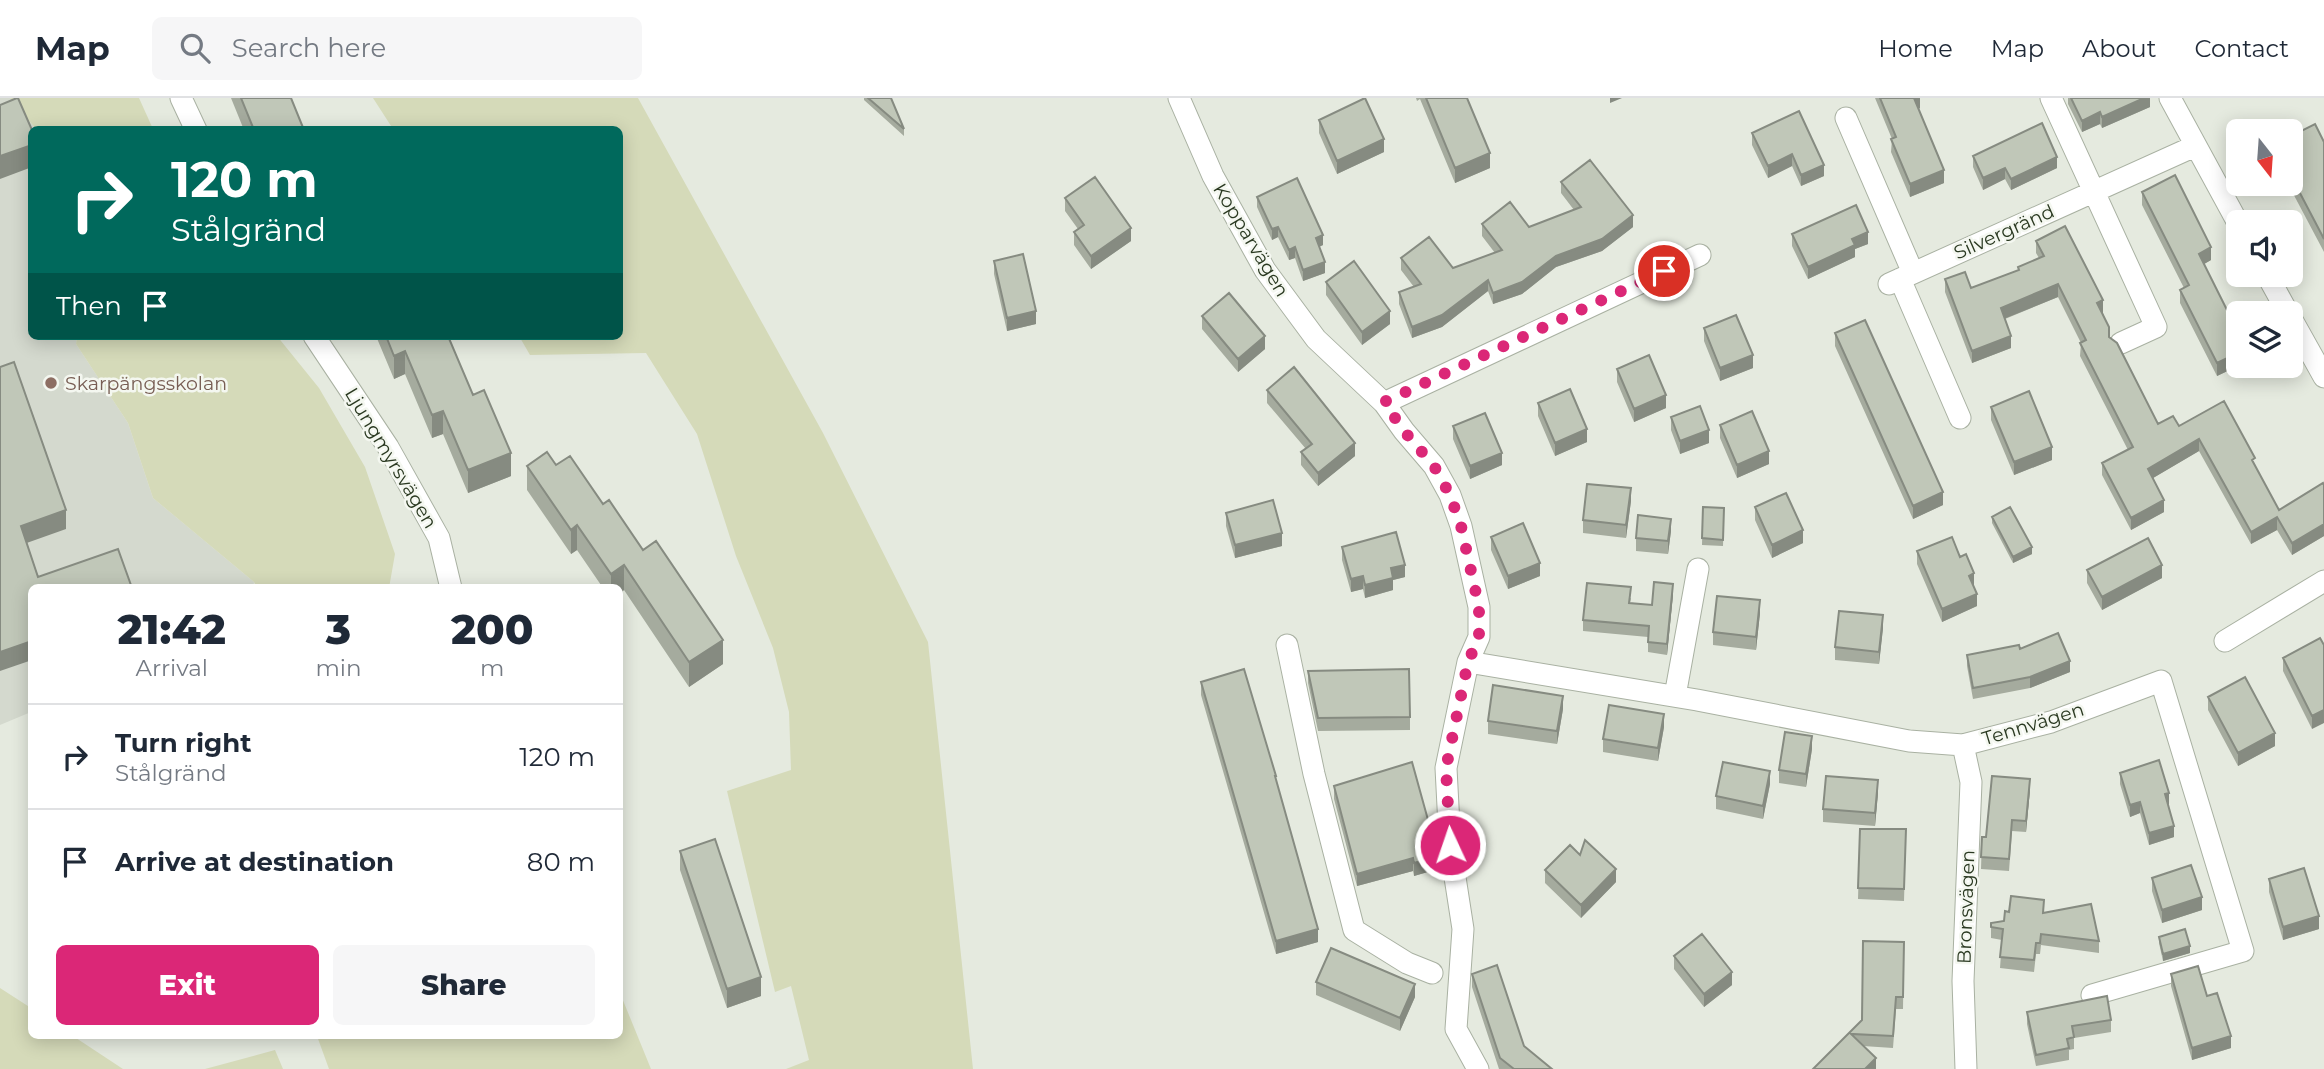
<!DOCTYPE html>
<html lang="en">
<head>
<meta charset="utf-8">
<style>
	body { margin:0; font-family:Montserrat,sans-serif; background:#f6f6f7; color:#1f2937; height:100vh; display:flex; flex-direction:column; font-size:26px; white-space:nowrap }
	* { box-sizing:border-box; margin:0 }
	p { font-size:23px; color:#747a83 }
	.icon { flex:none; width:38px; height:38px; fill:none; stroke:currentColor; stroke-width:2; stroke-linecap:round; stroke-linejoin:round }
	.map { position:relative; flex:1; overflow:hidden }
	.panel { position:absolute; left:28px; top:486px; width:595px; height:455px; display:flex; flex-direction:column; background:#fff; border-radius:10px; box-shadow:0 4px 18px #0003 }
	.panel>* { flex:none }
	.hud { position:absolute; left:28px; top:28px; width:595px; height:214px; border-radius:10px; box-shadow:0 4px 18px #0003; background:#00695c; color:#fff; overflow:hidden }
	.needle { width:46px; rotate:163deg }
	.fabs { position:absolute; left:2226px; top:21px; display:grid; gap:14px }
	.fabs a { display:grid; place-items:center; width:77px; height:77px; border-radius:10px; background:#fff; box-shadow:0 4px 18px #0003; font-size:35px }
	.pin { position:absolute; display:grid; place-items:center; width:60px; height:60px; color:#fff; margin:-30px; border:4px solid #fff; border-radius:50%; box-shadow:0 2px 7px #0007 }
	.me { position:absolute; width:77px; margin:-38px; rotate:357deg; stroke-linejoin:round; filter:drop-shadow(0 0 5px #0008) }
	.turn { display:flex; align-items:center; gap:24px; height:147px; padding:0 28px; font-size:32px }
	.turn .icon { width:91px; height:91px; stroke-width:2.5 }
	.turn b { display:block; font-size:49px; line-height:60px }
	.then { display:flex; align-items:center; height:66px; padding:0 28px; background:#0003; gap:14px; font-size:26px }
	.eta { display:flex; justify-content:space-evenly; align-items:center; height:119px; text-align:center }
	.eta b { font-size:42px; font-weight:800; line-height:49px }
	.cta { display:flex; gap:14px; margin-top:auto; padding:14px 28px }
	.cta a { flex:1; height:80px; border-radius:10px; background:#db2777; color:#fff; font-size:28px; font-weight:800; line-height:80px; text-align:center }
	.cta a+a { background:#f6f6f7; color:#1f2937 }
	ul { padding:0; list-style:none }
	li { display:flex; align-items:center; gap:21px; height:105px; padding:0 28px; border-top:2px solid #e0e1e3 }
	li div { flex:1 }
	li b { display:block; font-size:26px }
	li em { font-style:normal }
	header { display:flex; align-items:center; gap:42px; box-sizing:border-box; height:98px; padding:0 35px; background:#fff; border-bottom:2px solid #e0e1e3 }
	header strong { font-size:33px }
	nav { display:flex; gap:38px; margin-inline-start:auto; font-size:24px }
	.search { width:490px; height:63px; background:#f6f6f7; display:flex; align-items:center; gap:18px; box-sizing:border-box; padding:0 24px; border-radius:10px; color:#747a83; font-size:26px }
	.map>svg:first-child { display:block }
</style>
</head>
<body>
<header>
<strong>Map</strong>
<div class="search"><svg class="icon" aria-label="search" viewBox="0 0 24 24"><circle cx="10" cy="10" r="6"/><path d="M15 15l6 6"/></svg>Search here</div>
<nav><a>Home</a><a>Map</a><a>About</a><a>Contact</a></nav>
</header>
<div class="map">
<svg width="2324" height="971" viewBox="0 0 2324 971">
	<rect width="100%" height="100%" fill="#e5eadf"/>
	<path fill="#d4d9ce" d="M0 0H10L36 31 32 32V238H77L76 246 128 325 153 400 254 484 253 490H32L31 614 0 627Z"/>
	<path fill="#d5dab9" d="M10 0H139L153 31H36Z
		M373 0H638L823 335 928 544 973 971H786L809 962 791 888 775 894 727 693 791 672 789 614 773 550 736 458 697 336 646 255 530 257 519 238H620V32L393 31Z
		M77 238H277L319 290 365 369 395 456 389 490H257L254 484 153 400 128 325 76 246Z
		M0 890 31 910 32 938H73L123 971H0Z
		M620 895 651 971H329L317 938H620Z
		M275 952 283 971H205Z"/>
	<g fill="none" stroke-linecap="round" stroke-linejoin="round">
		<defs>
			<path id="minor" d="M181 0 196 32
				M1179 0 1213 78 1265 172 1316 241 1384 305 1404 333 1434 368 1450 397 1461 428 1479 509V539L1468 564 1446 670 1450 747 1463 831 1456 931 1478 971
				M2051 0 2156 229 2121 245
				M2170 0 2238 125
				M1846 20 1913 175
				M2267 177 2288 215
				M1900 181 1960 320
				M1889 186 2195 48
				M2291 220 2324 279
				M314 238 388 349 439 440 451 490
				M1384 305 1700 157
				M2225 543 2324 483
				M1287 547 1314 676 1354 832 1407 865 1432 875
				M1468 564 1697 602 1909 643 1963 647 2051 624 2161 583 2243 853 2092 897
				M1675 598 1698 471
				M1963 647 1971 684 1963 883 1966 971"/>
		</defs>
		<use href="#minor" stroke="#a9b1a2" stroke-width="23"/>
		<use href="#minor" stroke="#fff" stroke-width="21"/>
	</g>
	<path fill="#a5ab9e" d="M231 0H291L304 32H244Z
		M864 0H891L904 31V38L864 2Z
		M1416 0H1467L1490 70 1455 85 1420 1 1417 3Z
		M1875 0H1920V10L1918 11 1944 85 1910 99 1891 54 1892 41Z
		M2068 0H2150V9L2102 30 2100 26 2082 34 2068 6Z
		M1799 13 1824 78 1801 88 1792 68 1768 80 1752 47V35Z
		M1319 22 1384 54 1337 76 1319 35Z
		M2291 38 2324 44V154L2288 86H2291Z
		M1973 58 2057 70 2011 92 2005 81 1983 92 1973 69Z
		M1561 84 1633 129 1602 153 1556 169 1522 196 1493 206 1488 193 1442 229 1412 240 1399 206V194L1414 189 1401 172V160L1453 170 1495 155 1482 138V126L1529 129 1574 112 1561 95Z
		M2142 94 2211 162 2204 166 2238 234V268L2217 278 2180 205V192L2184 190 2142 107Z
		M1257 99 1323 147 1319 149 1325 175 1303 183 1295 160 1289 162 1278 139 1272 142 1257 109Z
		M1065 100 1131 143 1091 171 1074 147V134L1078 131 1065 113Z
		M1792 136 1868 146 1855 151V159L1808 181 1792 148Z
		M2036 143 2103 215 2109 239 2158 326 2179 328 2255 368 2279 412 2324 387V438L2292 457 2277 432 2251 446 2199 353 2153 380 2164 414 2131 432 2102 377V365L2128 352 2080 258 2081 245 2058 199 2005 221 2011 250 1972 265 1945 194V181L1971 190 2018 172V169L2039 160 2036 155Z
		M994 163 1036 226 1007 233 994 176Z
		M1326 184 1390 226 1362 247 1326 197Z
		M1202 218 1265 251 1238 274 1202 231Z
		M1704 230 1753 270 1720 283 1704 243Z
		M1835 235 1943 407 1913 421 1835 248Z
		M376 238H448L473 297 511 378 468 395 443 336 432 340 405 276 394 281Z
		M1617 271 1666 310 1634 324 1617 284Z
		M1267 292 1355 358 1318 388 1301 367V354L1306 351 1267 305Z
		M1538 305 1587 344 1555 358 1538 318Z
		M1991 309 2052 362 2014 377 1991 322Z
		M1671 319 1709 345 1680 356 1671 332Z
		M1720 327 1769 366 1737 380 1720 340Z
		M1453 328 1502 367 1470 381 1453 341Z
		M556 367 603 406 643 452 723 566 689 589 624 492 620 495V490H603L577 452 571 456 527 392V368Z
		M1631 403 1626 440 1583 435V422Z
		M1703 409 1724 410 1723 448 1702 447Z
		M1755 409 1803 445 1772 460 1755 422Z
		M1226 415 1282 448 1235 460 1226 428Z
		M1992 419 2032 456 2013 465 1992 425Z
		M1671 433 1668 456 1636 453V440Z
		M1491 439 1540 478 1508 491 1491 452Z
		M1342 449 1405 479 1393 482V492L1365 500 1363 491 1351 494 1342 462Z
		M1917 453 1974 488 1977 508 1942 524 1917 466Z
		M2087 472 2162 480 2102 512 2087 485Z
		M1673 497 1667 557 1648 554V539L1583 533V522L1631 500 1630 505 1652 507Z
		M1760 515 1756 552 1713 547V534Z
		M1883 530 1879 566 1835 562V549Z
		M2320 540 2312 631 2283 573V560Z
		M2020 551 2070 574 2030 590 1973 601 1967 568V557Z
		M1308 573 1410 619V632L1318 633 1308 585Z
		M1201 584 1276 684 1318 844 1276 856 1201 597Z
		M2208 599 2275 648 2238 668 2208 612Z
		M1563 611 1557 646 1488 636V623Z
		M1664 629 1658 663 1603 654V641Z
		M1812 651 1806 689 1779 685V672Z
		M2120 675 2169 706H2168L2174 739 2149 747 2140 715 2130 719 2120 686Z
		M1770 686 1763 721 1716 711V698Z
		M1334 688 1438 771 1414 778 1413 773 1357 788 1334 701Z
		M2030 692 2026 734 2012 733 2009 773 1981 771 1982 739H1986Z
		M1878 695 1875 728 1823 724V711Z
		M1860 731H1906L1904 803 1858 801Z
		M680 753 761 898 727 910 680 772Z
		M1580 757 1616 784 1581 820 1545 785V772Z
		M2152 780 2202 812 2162 825 2152 793Z
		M2269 781 2319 831 2283 842 2269 794Z
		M2044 815 2099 843V855L2041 847 2040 856H2036L2034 874 2000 870 2002 842 1991 840V825Z
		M2159 839 2190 855 2163 863 2159 845Z
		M1904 844 1903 911H1896L1893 950 1863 948 1876 971H1813L1862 922Z
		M1674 858 1732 887 1704 909 1674 871Z
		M1472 876 1524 948 1552 971H1499L1472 889Z
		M2171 876 2207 898 2231 950 2192 962 2171 888Z
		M1316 884 1415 899 1400 933 1316 897Z
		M2027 914 2111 922V934L2074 940V951L2069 952V962L2036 968 2027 926Z"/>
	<path fill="#868b81" d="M1610 0H1622L1610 5Z
		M1914 0H1920V10L1914 13Z
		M2144 0H2150V9L2102 30V19Z
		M2100 14V26L2082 34V23Z
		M1384 41V54L1337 76V63Z
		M32 47V69L0 81V58Z
		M1490 55V70L1455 85V70Z
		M1792 56V68L1768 80V68Z
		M2057 59V70L2011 92V81Z
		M1824 67V78L1801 88V77Z
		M2005 70V81L1983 92V80Z
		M1944 72V85L1910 99V86Z
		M1633 117V129L1602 153 1556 169 1522 196 1493 206V195L1556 158Z
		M1278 129V139L1272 142V131Z
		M1131 130V143L1091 171V158Z
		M1868 134V146L1855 151V159L1808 181V169L1852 141Z
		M1323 137V147L1316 150V140Z
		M1295 149V160L1289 162V152Z
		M2211 149V162L2199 169V156Z
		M1325 164V175L1303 183V172Z
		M1488 182V193L1442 229 1412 240V229Z
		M2058 186V199L2001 222V210Z
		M2103 202V215L2097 217V205Z
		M1036 213V226L1007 233V220Z
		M1390 213V226L1362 247V234Z
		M1265 238V251L1238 274V261Z
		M2011 238V250L1972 265V253Z
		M405 253V276L394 281V258Z
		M2238 255V268L2217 278V265Z
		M1753 257V270L1720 283V270Z
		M1666 297V310L1634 324V311Z
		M443 313V336L432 340V317Z
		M1587 331V344L1555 358V345Z
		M1709 332V345L1680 356V343Z
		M2199 341V353L2148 383V371Z
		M1355 345V358L1318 388V375Z
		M2052 349V362L2014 377V364Z
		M1769 353V366L1737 380V367Z
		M511 355V378L468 395V372Z
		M1502 355V367L1470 381V368Z
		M1631 390V403L1626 440V427Z
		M1943 394V407L1913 421V408Z
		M2164 402V414L2131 432V420Z
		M66 412V431L21 447V428Z
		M2277 419V432L2251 446V434Z
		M1671 421V433L1668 456V443Z
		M2324 426V438L2292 457V445Z
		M577 427V452L571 456V432Z
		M1803 432V445L1772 460V447Z
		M1282 435V448L1235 460V447Z
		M2032 449V456L2013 465V459Z
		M1540 465V478L1508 491V478Z
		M624 467V492L620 495V490H611V476Z
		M1405 467V479L1393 482V492L1365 500V487L1391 470Z
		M2162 467V480L2102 512V499Z
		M1974 475V488L1969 491V478Z
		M1363 478V491L1351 494V481Z
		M1673 486V497L1667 557V546Z
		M1977 496V508L1942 524V511Z
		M1760 502V515L1756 552V539Z
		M1883 517V530L1879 566V554Z
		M723 542V566L689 589V564Z
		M32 543V562L0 573V554Z
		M2070 563V574L2030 590V579Z
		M1563 598V611L1557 646V633Z
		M2324 612V625L2312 631V618Z
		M1664 616V629L1658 663V650Z
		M2275 635V648L2238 668V655Z
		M1812 638V651L1806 689V676Z
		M1770 673V686L1763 721V708Z
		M2030 681V692L2026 734V723Z
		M1878 682V695L1875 728V715Z
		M2169 695V706L2165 707V696Z
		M2140 704V715L2130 719V707Z
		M2174 728V739L2149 747V735Z
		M1438 758V771L1414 778V765Z
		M1413 760V773L1357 788V776Z
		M1616 771V784L1581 820V807Z
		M2202 799V812L2162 825V812Z
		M2319 818V831L2283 842V829Z
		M1318 831V844L1276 856V843Z
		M2190 848V855L2163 863V856Z
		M1732 874V887L1704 909V896Z
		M761 879V898L727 910V891Z
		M1415 886V899L1400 933V920Z
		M2231 938V950L2192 962V950Z
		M1876 960V971H1865Z"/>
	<path fill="#c0c7b8" stroke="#868b81" stroke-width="2" d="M17 0H18L32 32V47L0 58V7Z
		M241 0H291L304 32H254Z
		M868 0H891L904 31Z
		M1365 0 1384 41 1337 63 1319 22Z
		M1426 0H1467L1490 55 1455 70Z
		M1880 0H1914L1944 72 1910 86 1891 41 1896 39Z
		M2071 0H2144L2102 19 2100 14 2082 23Z
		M1799 13 1824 67 1801 77 1792 56 1768 68 1752 35Z
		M2042 25 2057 59 2011 81 2005 70 1983 80 1973 58Z
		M2315 26 2324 44V141L2291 78V38Z
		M1590 62 1633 117 1602 141 1556 158 1522 184 1493 195 1488 182 1442 217 1412 229 1399 194 1421 186 1401 160 1429 139 1453 170 1502 152 1482 126 1510 104 1529 129 1581 109 1561 84Z
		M2175 77 2211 149 2199 156 2238 234V255L2217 265 2180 192 2189 187 2142 94Z
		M1095 79 1131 130 1091 158 1074 134 1084 127 1065 100Z
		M1297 80 1323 137 1316 140 1325 164 1303 172 1295 149 1289 152 1278 129 1272 131 1257 99Z
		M1856 107 1868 134 1852 141 1855 147 1808 169 1792 136Z
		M2065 128 2103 202 2097 205 2109 229V239L2117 245 2158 326 2173 318 2179 328 2224 303 2255 360 2252 362 2279 412 2323 385 2324 387V426L2292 445 2277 419 2251 434 2199 341 2148 371 2164 402 2131 420 2102 365 2133 349 2080 245 2086 242 2058 186 2001 210 2011 238 1972 253 1945 181 1965 174 1971 190 2019 172 2018 169 2044 158 2036 143Z
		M1023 156 1036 213 1007 220 994 163Z
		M1354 163 1390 213 1362 234 1326 184Z
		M1229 195 1265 238 1238 261 1202 218Z
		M1736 217 1753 257 1720 270 1704 230Z
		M1865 222 1943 394 1913 408 1835 235Z
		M386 238H448L473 297 484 292 511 355 468 372 443 313 432 317 405 253 394 258Z
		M1649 257 1666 297 1634 311 1617 271Z
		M14 264 66 412 21 428 38 479 118 451 132 490H32V543L0 554V269Z
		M1294 269 1355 345 1318 375 1301 354 1312 346 1267 292Z
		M1570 291 1587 331 1555 345 1538 305Z
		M2029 293 2052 349 2014 364 1991 309Z
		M1700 308 1709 332 1680 343 1671 319Z
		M1752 313 1769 353 1737 367 1720 327Z
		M1485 315 1502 355 1470 368 1453 328Z
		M547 354 556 367 570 358 603 406 609 402 643 452 656 443 723 542 689 564 624 467 611 476 577 427 571 432 527 368Z
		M1587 386 1631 390 1626 427 1583 422Z
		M1786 395 1803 432 1772 447 1755 409Z
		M1273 402 1282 435 1235 447 1226 415Z
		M1703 409 1724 410 1723 442 1702 440Z
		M2010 409 2032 449 2013 459 1992 419Z
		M1638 417 1671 421 1668 443 1636 440Z
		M1523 425 1540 465 1508 478 1491 439Z
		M1396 434 1405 467 1391 470 1393 480 1365 487 1363 478 1351 481 1342 449Z
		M1952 439 1960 459 1966 456 1974 475 1969 478 1977 496 1942 511 1917 453Z
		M2148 440 2162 467 2102 499 2087 472Z
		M1654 484 1673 486 1667 546 1648 544 1649 528 1583 522 1587 485 1631 489 1629 505 1652 507Z
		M1717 498 1760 502 1756 539 1713 534Z
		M1839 513 1883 517 1879 554 1835 549Z
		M2058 535 2070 563 2030 579 1973 590 1967 557 2019 547 2020 551Z
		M2320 540 2324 547V612L2312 618 2283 560Z
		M1244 571 1276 678H1275L1318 831 1276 843 1201 584Z
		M1409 571 1410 619 1318 620 1308 573Z
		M2245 579 2275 635 2238 655 2208 599Z
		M1493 587 1563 598 1557 633 1488 623Z
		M1609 607 1664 616 1658 650 1603 641Z
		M1785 634 1812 638 1806 676 1779 672Z
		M2159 662 2169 695 2165 696 2174 728 2149 735 2140 704 2130 707 2120 675Z
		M1412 664 1438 758 1414 765 1413 760 1357 776 1334 688Z
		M1723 664 1770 673 1763 708 1716 698Z
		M1826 678 1878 682 1875 715 1823 711Z
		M1992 678 2030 681 2026 723 2012 722 2009 761 1981 759 1982 739H1986Z
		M1860 731H1906L1904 791 1858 790Z
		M715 741 761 879 727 891 680 753Z
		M1585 742 1616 771 1581 807 1545 772 1570 747 1580 757Z
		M2191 767 2202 799 2162 812 2152 780Z
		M2304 770 2319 818 2283 829 2269 781Z
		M2011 798 2044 802 2043 815 2091 806 2099 843 2041 836 2040 845H2036L2034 862 2000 859 2003 831 1991 829V825L2004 823 2005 813 2009 814Z
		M2185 831 2190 848 2163 856 2159 839Z
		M1702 836 1732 874 1704 896 1674 858Z
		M1863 843 1904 844 1903 899H1896L1893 938 1851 936 1876 960 1865 971H1813L1862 922Z
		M1331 850 1415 886 1400 920 1316 884Z
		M1497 867 1524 948 1552 971H1514L1500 960 1472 876Z
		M2198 868 2207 898 2217 895 2231 938 2192 950 2171 876Z
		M2107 898 2111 922 2072 928 2074 939 2067 941 2069 950 2036 957 2027 914Z"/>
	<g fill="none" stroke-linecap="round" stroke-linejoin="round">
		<path stroke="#db2777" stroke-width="12" stroke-dasharray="0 21.6" d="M1450 747 1446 670 1468 564 1479 539V509L1461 428 1450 397 1434 368 1404 333 1384 304 1664 173"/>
	</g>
	<circle fill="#8d6e63" stroke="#f4f7f0" stroke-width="2.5" cx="51" cy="285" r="7"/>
	<g text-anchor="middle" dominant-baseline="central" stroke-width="5" stroke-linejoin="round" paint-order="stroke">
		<g font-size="19" fill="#2a3921" stroke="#f4f7f0">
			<text transform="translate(2004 134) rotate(-24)">Silvergränd</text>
			<text transform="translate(1251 142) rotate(59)">Kopparvägen</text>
			<text transform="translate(391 360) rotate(59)">Ljungmyrsvägen</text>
			<text transform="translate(2033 626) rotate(-17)">Tennvägen</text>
			<text transform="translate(1966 809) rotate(-88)">Bronsvägen</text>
		</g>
		<g font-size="19" fill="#785e54" stroke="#f4f7f0" text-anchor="start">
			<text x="65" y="285">Skarpängsskolan</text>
		</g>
	</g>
</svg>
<div class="fabs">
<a><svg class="needle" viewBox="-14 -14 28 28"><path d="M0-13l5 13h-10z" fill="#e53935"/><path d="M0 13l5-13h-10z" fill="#747a83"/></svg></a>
<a><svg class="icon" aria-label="sound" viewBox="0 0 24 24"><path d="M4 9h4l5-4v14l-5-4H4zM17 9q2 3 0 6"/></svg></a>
<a><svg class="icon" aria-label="layers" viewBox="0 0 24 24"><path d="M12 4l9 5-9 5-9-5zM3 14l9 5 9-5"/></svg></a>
</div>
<div class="pin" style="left:1664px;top:173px;background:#d93025"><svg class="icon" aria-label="arrive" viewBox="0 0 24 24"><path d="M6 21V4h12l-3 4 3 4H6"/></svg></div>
<svg class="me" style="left:1450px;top:747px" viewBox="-20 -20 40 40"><circle r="17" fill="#db2777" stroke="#fff" stroke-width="3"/><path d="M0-11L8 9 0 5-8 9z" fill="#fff"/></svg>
<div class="hud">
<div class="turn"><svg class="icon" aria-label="right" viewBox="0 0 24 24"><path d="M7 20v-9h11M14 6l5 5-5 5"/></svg><div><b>120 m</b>Stålgränd</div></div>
<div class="then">Then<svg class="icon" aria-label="arrive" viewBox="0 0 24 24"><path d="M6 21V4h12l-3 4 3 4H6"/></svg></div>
</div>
<section class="panel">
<div class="eta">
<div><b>21:42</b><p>Arrival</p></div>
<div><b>3</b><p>min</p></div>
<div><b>200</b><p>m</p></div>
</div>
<ul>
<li><svg class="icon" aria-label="right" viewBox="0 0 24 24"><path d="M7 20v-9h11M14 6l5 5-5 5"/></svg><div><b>Turn right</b><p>Stålgränd</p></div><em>120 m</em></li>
<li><svg class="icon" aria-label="arrive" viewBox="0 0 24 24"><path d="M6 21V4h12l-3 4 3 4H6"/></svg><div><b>Arrive at destination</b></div><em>80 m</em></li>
</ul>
<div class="cta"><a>Exit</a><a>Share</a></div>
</section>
</div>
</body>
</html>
